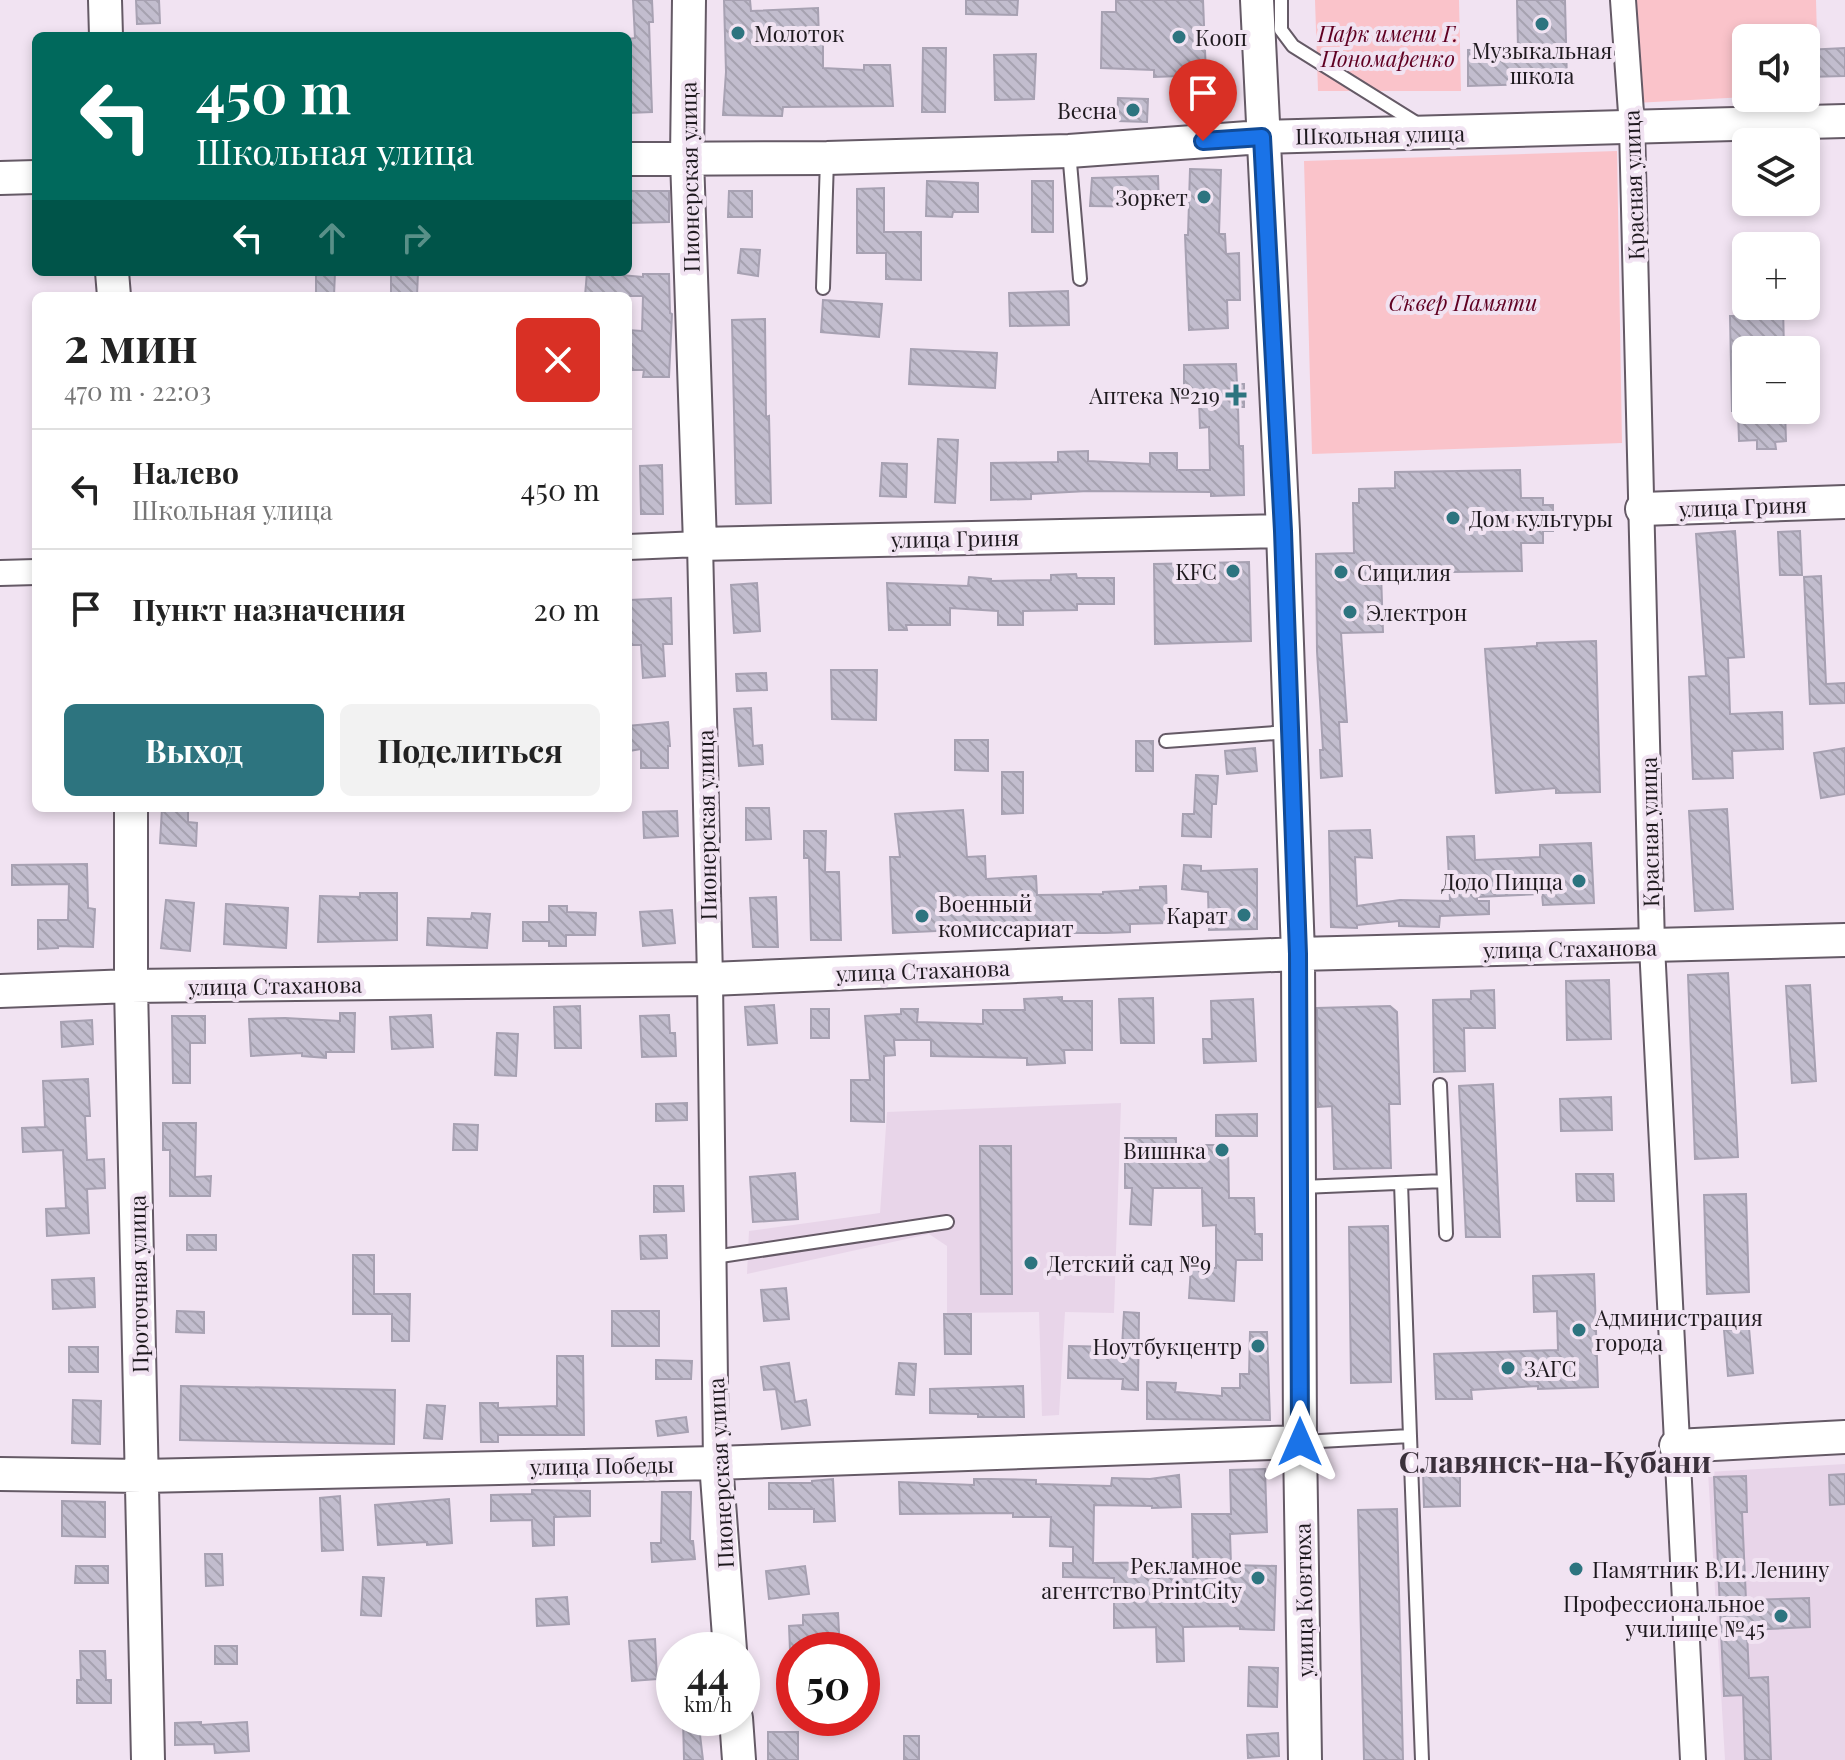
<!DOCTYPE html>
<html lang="ru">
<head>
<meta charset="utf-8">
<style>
	body { margin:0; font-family:"Playfair Display",serif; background:#f2f2f2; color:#222; height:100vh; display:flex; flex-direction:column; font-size:30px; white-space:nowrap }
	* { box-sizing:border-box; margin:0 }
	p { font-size:26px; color:#767676 }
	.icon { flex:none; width:44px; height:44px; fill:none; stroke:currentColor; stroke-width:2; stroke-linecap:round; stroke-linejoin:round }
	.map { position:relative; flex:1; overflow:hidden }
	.drawer { position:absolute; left:32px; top:292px; width:600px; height:520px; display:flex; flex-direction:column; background:#fff; border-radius:12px; box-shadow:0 4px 12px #0003 }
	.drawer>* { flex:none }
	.guide { position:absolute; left:32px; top:32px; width:600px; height:244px; border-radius:12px; box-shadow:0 4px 12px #0003; background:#00695c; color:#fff; overflow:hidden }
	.tools { position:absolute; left:1732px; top:24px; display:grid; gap:16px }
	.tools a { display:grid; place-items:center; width:88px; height:88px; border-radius:12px; background:#fff; box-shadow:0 4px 12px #0003; font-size:40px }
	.speed { position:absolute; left:656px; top:1632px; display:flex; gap:16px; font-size:40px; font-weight:700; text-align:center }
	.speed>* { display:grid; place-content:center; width:104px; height:104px; border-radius:50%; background:#fff; box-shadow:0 4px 12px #0003; line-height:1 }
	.speed small { font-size:20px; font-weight:400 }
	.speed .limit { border:12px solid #d22; background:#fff; color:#111 }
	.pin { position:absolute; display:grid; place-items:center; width:68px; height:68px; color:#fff; margin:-82px -34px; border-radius:50% 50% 50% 0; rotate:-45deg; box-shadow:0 0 8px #0007 }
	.pin .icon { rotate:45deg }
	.me { position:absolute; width:88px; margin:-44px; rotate:0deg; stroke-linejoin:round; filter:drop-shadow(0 0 6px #0008) }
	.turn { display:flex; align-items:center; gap:28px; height:168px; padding:0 32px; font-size:36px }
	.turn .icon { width:104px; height:104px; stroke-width:2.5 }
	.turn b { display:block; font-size:56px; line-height:68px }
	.lanes { display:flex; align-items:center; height:76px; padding:0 32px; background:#0003; justify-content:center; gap:40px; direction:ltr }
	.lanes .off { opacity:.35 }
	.round { display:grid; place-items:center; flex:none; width:84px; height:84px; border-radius:12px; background:#f2f2f2 }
	.headline { display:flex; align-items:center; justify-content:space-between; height:136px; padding:0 32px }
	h1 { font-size:48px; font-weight:700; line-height:60px }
	.cta { display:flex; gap:16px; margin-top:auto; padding:16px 32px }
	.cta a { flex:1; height:92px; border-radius:12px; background:#2d747f; color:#fff; font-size:32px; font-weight:700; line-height:92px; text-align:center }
	.cta a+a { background:#f2f2f2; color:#222 }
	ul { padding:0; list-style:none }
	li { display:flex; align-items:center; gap:24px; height:120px; padding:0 32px; border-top:2px solid #e0e0e0 }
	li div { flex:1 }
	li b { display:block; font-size:30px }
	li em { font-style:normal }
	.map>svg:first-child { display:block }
</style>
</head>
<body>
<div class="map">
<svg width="1845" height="1760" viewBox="0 0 1845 1760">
	<defs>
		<pattern id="building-back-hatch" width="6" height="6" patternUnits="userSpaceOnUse" patternTransform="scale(2)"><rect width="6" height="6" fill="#c2bdce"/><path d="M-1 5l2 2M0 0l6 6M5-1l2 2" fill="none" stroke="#a6a2b0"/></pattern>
	</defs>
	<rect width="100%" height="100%" fill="#f1e3f2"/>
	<path fill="#e8d5e9" d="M1121 1103 1114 1313 1065 1312 1059 1415 1042 1416 1039 1312 947 1313V1246L929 1234 747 1274 749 1231 880 1213 887 1112Z
		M1845 1464V1760H1725L1708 1472Z"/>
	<path fill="#fac3ca" d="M1315 0H1459L1461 91H1318Z
		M1631 0H1816L1817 36 1746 38V97L1635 103Z
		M1617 151 1622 443 1312 454 1304 161Z"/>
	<path fill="url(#building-back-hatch)" stroke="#a7a1b2" stroke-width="2" d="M136 0H159L160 23 137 24Z
		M633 0H652L653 22H649L652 112 628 113V39L635 38Z
		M724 0H750L751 11 818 8 819 40H823V68L864 70V65H890L893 106 783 107 782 116 723 115 726 72Z
		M966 0H1018L1017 15 966 14Z
		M1116 0H1203L1206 75 1154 77V70L1101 68 1102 12H1116Z
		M1517 0H1565L1567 83 1468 86V50L1518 49Z
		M923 48H946L945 112H922Z
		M1845 48V76L1806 77V50Z
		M1036 54 1034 99 995 100 994 55Z
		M1118 98 1148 99 1147 122 1117 121Z
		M1190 169 1221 170 1219 234H1225L1226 254 1239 253 1240 300H1227L1228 328 1189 330 1185 235H1188Z
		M1158 176 1159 207 1090 206 1092 178Z
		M927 181 978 183V212H953L952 217 926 216Z
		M1032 181H1053V232H1032Z
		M884 188V232H921V280L886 279V253H857V189Z
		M628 191H669V222L628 223Z
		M729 191H752V217H728Z
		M741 249 760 250 758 276 738 273Z
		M316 272H335L334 296H316Z
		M391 272 418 273 417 296H391Z
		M587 272 643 277V274H669L670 313 672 314 669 377H643L644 370H628V330L642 331 643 296H585Z
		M1068 291 1069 325 1010 326 1009 293Z
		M823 300 882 304 879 337 821 332Z
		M1736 306H1783L1784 350H1746V410H1785L1786 441 1775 442 1776 449H1757V440L1739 441 1738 411H1732L1730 316H1736Z
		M765 319 766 417 769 416 771 503 736 504 732 320Z
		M911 349 997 353 995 388 909 384Z
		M1236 364 1237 384H1244V407H1238L1239 446H1243L1244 495 1211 496V492L1088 491 1031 494V499L991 500V463L1058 462V452L1088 451V461L1150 464V453H1177V470H1210L1209 427 1200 428 1199 400H1192V390H1184V365Z
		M938 439 958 440 955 503 935 502Z
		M882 463 907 464 906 497 880 496Z
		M662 465 663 514H641L640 466Z
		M1520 470 1521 498H1543V505H1553V531H1543V543H1521L1522 571 1381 573 1383 632 1341 633 1347 722H1339L1342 776 1321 778 1320 750H1323L1317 651 1316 554 1354 553 1353 503H1359V489L1395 488V472Z
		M1735 531 1744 657 1728 658 1730 714 1782 712 1783 749 1732 751 1733 778 1693 779 1689 677 1706 676 1696 534Z
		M1800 531 1802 575H1780L1778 532Z
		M1249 562 1251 641 1155 644 1154 564Z
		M1076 574 1077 578H1114V604H1077V610L1023 611V625H998V611L950 608V625H906L907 630H889L887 583 968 586 969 577 991 579V581L1051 580V575Z
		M1821 576 1826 684 1845 683V703L1810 704 1804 577Z
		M757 583 760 631 734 633 731 585Z
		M671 598 672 644H663L665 676 643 678 641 645H631L630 600Z
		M1596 641 1600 792 1556 793V788L1496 793 1485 649 1537 646V643Z
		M831 670H877L876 720 832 719Z
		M766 673 767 690 737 691 736 674Z
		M751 708 753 746 762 745 763 764 739 766 734 709Z
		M668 722 670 746H668V768H641V749L629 751 628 726Z
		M955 740H988V771L955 770Z
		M1136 741H1153V771H1136Z
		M1255 748 1257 771 1227 774 1225 751Z
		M1845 748V794L1821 798 1814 753Z
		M1002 772H1023V813L1002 814Z
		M1196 775 1218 776 1216 804H1212L1211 837 1182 836 1183 814H1194Z
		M162 808H188V822L197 823 196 846 160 843Z
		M746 808H769L771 839 746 840Z
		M1727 809 1733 909 1695 911 1689 811Z
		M963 810 967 857 985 856 986 879 1036 876 1037 895 1103 894V892L1140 890V887L1166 886 1167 923 1130 924V932L1105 933H1060V928L988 932 989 936 959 937V930L893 933 890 857H900L895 814Z
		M677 811 678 836 644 838 643 812Z
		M1370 830 1372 858 1355 857 1357 906 1400 900 1450 901 1447 837 1474 836 1475 860 1540 857V845L1591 843 1594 903 1543 905 1542 894 1477 897V901H1489V914L1440 916 1439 927 1399 926V921L1357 925V928L1331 927 1329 831Z
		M804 831H826L825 872H839L841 940H811L809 858H804Z
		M87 864 88 908 95 909 93 947 58 946V948L38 949V920H68L69 884 12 885V865Z
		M1184 865 1201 866V871L1257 869V929L1209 930 1208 892 1182 889Z
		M360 893H397V940L318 942 320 896 360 897Z
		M776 897 778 947H753L750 898Z
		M166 900 194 903 190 951 161 948Z
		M226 904 288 908 286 948 224 944Z
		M549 906H567V912L596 913 595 935H566V946H549V941H523V922H549Z
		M672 910 675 943 643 946 640 912Z
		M472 913 490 914 487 948 427 945 428 918 471 919Z
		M1728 973 1738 1157 1695 1159 1688 975Z
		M1609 980 1611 1039 1567 1040 1566 981Z
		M1810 985 1816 1081 1792 1083 1786 986Z
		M1494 990 1495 1028H1464L1465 1071 1434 1072 1433 1000 1471 999V991Z
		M1062 997V1001H1092V1050H1064L1065 1063 1027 1065V1058L931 1056V1040H894L895 1055 884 1056V1122L851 1121V1080H870L865 1016 901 1014V1009H918L917 1022 983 1024V1010H1025L1024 999Z
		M1153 998 1154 1043H1121L1119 999Z
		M1253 999 1256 1061 1204 1063 1203 1039H1212L1211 1001Z
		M774 1005 777 1043 748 1045 745 1007Z
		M580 1006 581 1048H555L554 1007Z
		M1390 1006 1397 1012 1400 1104H1389L1391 1168 1334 1169 1332 1106 1318 1107 1317 1008Z
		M811 1009H829V1038H811Z
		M340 1013H355L354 1052H326V1058L302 1056V1053L251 1056 249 1019 285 1018 340 1021Z
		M431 1015 433 1047 392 1049 390 1017Z
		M669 1015 670 1033H675L676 1056 642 1057 640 1016Z
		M172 1016H205V1043H190V1083H173Z
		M92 1020 93 1044 62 1047 61 1022Z
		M497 1033 518 1034 516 1076 495 1075Z
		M88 1079 90 1116H85L87 1160 104 1159 105 1188 87 1189 89 1233 47 1236 46 1209 66 1208 63 1150 23 1152 22 1128 45 1127 43 1081Z
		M1493 1084 1500 1237H1466L1459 1086Z
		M1611 1097 1612 1130 1561 1131 1560 1099Z
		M687 1103V1120L656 1121V1104Z
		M1257 1114V1136H1216V1115Z
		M163 1123H196L195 1177 211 1176 210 1196H170V1150H163Z
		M454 1124 478 1125 477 1150H453Z
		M1125 1138H1176V1145H1228L1229 1198H1254L1255 1234H1262V1260H1236L1234 1301 1189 1298 1191 1267 1216 1268V1225L1203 1226 1202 1188H1153L1151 1225 1130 1224 1132 1188H1125Z
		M980 1146H1011L1012 1294H981Z
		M795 1173 798 1219 753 1222 750 1177Z
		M1576 1174H1613L1614 1201H1577Z
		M654 1186H683L684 1211 654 1212Z
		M1746 1194 1749 1292 1707 1294 1704 1195Z
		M1388 1226 1391 1382 1351 1383 1349 1227Z
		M187 1235H216V1250H187Z
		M666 1235 667 1258 641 1259 640 1236Z
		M353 1255H374V1294H410L409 1341H392V1314H353Z
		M1594 1274 1598 1387 1538 1389V1386L1471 1390 1472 1399H1436L1434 1354 1558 1350 1557 1311 1534 1312 1533 1276Z
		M94 1278 95 1307 53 1309 52 1280Z
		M786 1288 789 1319 764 1321 761 1290Z
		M177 1311 204 1312V1333L176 1332Z
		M612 1311H659V1346H612Z
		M1124 1312 1139 1313 1138 1390 1122 1389 1123 1379 1068 1378 1069 1346 1122 1347Z
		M944 1314H971V1354H945Z
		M1749 1328 1753 1373 1728 1376 1724 1330Z
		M1250 1332H1267L1270 1420 1147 1419V1382L1176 1383 1175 1392 1222 1396V1388H1240V1374H1249Z
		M69 1347H98V1372H69Z
		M557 1356H583L584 1435H498V1442H481L480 1403H498V1408L557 1406Z
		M656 1360 692 1361 691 1379H656Z
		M789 1363 795 1402 806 1400 810 1425 782 1429 776 1389 764 1390 761 1367Z
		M899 1363 916 1364 914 1395 896 1394Z
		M181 1386 395 1390 394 1444 180 1440Z
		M1023 1386 1024 1417H978V1414L930 1413V1389Z
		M73 1400 101 1401 100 1444 72 1443Z
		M427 1405 445 1406 442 1439 424 1438Z
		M686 1417 688 1432 658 1436 656 1421Z
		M1460 1468V1506L1424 1507 1423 1469Z
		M1265 1469 1267 1532 1230 1534 1231 1565 1276 1566 1274 1630 1240 1629V1626L1183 1627 1184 1661 1157 1662 1156 1627 1114 1628V1578L1063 1577V1563H1073V1547L1050 1546 1051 1517H1013V1513L900 1514 899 1482 974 1485V1479H990L1036 1480V1484L1111 1486 1112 1478 1150 1479 1179 1475 1181 1507 1152 1508V1506L1094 1505 1093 1563 1193 1562 1192 1514H1231L1230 1470Z
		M1845 1474V1504L1830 1505 1829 1475Z
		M1746 1476 1747 1512H1742L1746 1600 1809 1598 1810 1627 1747 1630 1749 1678 1768 1677 1771 1760H1745L1743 1695 1724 1696 1714 1477Z
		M833 1479 835 1521 814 1522V1509H769V1483H812V1481Z
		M532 1490 590 1491V1516L554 1517V1545L533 1546 532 1520 491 1521V1495L532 1494Z
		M662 1492H691L690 1541H693L695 1559 652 1562 651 1543H661Z
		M340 1496 343 1550 322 1551 320 1498Z
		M449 1499 452 1543 427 1545V1542L378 1545 375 1505Z
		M62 1501 105 1502V1537L62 1536Z
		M1397 1509 1403 1760H1364L1358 1510Z
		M205 1554H222L223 1585 206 1586Z
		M76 1566H108V1583H75Z
		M805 1566 809 1594 769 1599 766 1571Z
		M363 1577 384 1578 381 1616 361 1615Z
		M567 1597 569 1624 537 1626 536 1599Z
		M838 1613 840 1650H790L789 1626 803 1625V1615Z
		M655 1639 657 1679 632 1681 629 1641Z
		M215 1646H237V1664H215Z
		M80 1651H105L106 1680H111V1703H77V1680H81Z
		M1249 1667 1278 1668 1277 1707 1248 1706Z
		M683 1718H698L703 1760H684Z
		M201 1722V1725L247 1722 249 1751 215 1753 214 1744 175 1745V1723Z
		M768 1732H798V1760H768Z
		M1278 1733 1279 1756 1248 1758 1247 1735Z
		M904 1736H919V1760H904Z"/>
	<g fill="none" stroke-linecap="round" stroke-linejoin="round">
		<defs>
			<path id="lane" d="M1281 0V30L1293 46 1418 124
				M1069 151 1080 279
				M823 288 827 159
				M1166 741 1289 732
				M1444 1181 1446 1234
				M1401 1183 1410 1436
				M1302 1187 1444 1181 1440 1085
				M714 1257 947 1222
				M1302 1442 1410 1436 1422 1760"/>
			<path id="street" d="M1623 0 1632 127 1652 946 1693 1760
				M628 547 700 544 710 979 716 1463
				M0 573 36 572"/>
			<path id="secondary" d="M105 0 106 36
				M689 0 687 158 700 544 1283 531
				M1257 0 1283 531 1298 954 1300 1442 1305 1760
				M628 159 827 158 1069 151 1262 137 1845 121
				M0 178 36 177
				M112 272 114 296
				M1642 509 1845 502
				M131 808V986L148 1760
				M0 991 131 986 710 979 1298 954 1845 940
				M1676 1446 1845 1437
				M716 1463 730 1650
				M0 1474 142 1476 716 1463 1300 1442
				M736 1718 739 1760"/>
		</defs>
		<use href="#lane" stroke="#655a66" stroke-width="16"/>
		<use href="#street" stroke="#655a66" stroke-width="28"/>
		<use href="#secondary" stroke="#655a66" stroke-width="36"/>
		<use href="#lane" stroke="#fff" stroke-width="12"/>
		<use href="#street" stroke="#fff" stroke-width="24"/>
		<use href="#secondary" stroke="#fff" stroke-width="32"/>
	</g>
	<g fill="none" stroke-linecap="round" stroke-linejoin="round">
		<defs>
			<path id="route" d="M1203 141 1262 137 1283 531 1298 954 1300 1442"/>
		</defs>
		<use href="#route" stroke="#114b97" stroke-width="20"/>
		<use href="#route" stroke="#1a73e8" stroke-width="14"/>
	</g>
	<g fill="#2d747f" stroke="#f1e3f2" stroke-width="3">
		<circle cx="1542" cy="24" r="8"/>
		<circle cx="738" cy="33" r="8"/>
		<circle cx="1179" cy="37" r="8"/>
		<circle cx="1133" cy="110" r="8"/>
		<circle cx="1204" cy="197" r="8"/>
		<path d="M1232 383h8v8h8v8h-8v8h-8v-8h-8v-8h8z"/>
		<circle cx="1453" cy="518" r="8"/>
		<circle cx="1233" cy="571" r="8"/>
		<circle cx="1341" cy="572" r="8"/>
		<circle cx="1350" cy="612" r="8"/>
		<circle cx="1579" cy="881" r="8"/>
		<circle cx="1244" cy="915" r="8"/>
		<circle cx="922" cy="916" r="8"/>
		<circle cx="1222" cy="1150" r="8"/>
		<circle cx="1031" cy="1263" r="8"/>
		<circle cx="1579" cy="1330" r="8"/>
		<circle cx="1258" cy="1346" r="8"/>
		<circle cx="1508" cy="1368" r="8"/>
		<circle cx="1576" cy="1569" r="8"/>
		<circle cx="1258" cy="1578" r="8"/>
		<circle cx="1781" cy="1616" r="8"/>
	</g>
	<g text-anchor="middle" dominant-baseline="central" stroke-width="8" stroke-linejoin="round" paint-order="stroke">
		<g font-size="22" fill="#1e191e" stroke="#f1e3f2" text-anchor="start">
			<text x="754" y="33">Молоток</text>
			<text x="1195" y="37">Кооп</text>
			<text x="1542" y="50" text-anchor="middle">Музыкальная<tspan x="1542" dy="25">школа</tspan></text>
			<text x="1117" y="110" text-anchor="end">Весна</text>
			<text x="1188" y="197" text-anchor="end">Зоркет</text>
			<text x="1220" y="395" text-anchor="end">Аптека №219</text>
			<text x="1469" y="518">Дом культуры</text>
			<text x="1217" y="571" text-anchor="end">KFC</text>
			<text x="1357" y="572">Сицилия</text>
			<text x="1366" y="612">Электрон</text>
			<text x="1563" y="881" text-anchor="end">Додо Пицца</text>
			<text x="938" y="903">Военный<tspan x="938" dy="25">комиссариат</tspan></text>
			<text x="1228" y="915" text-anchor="end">Карат</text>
			<text x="1206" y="1150" text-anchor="end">Вишнка</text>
			<text x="1047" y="1263">Детский сад №9</text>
			<text x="1595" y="1317">Администрация<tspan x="1595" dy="25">города</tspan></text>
			<text x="1242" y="1346" text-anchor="end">Ноутбукцентр</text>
			<text x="1524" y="1368">ЗАГС</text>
			<text x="1242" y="1565" text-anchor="end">Рекламное<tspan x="1242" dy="25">агентство PrintCity</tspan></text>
			<text x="1592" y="1569">Памятник В.И. Ленину</text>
			<text x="1765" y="1603" text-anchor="end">Профессиональное<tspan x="1765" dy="25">училище №45</tspan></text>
		</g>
		<g font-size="22" font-style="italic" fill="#600022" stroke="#f1e3f2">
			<text x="1388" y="33">Парк имени Г.<tspan x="1388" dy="25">Пономаренко</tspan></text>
			<text x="1463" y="302">Сквер Памяти</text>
		</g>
		<g font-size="22" fill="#1e191e" stroke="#f1e3f2">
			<text transform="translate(1380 134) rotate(-1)">Школьная улица</text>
			<text transform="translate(689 177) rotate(-91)">Пионерская улица</text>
			<text transform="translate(1633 185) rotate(-92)">Красная улица</text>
			<text transform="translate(1743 506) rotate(-2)">улица Гриня</text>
			<text transform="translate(955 538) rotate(-1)">улица Гриня</text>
			<text transform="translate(706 825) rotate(-91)">Пионерская улица</text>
			<text transform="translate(1649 832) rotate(-91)">Красная улица</text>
			<text transform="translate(1570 948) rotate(-1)">улица Стаханова</text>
			<text transform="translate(923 970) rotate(-2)">улица Стаханова</text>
			<text transform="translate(275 985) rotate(-1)">улица Стаханова</text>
			<text transform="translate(138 1284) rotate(-91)">Проточная улица</text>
			<text transform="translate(602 1465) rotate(-1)">улица Победы</text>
			<text transform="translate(720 1473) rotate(-93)">Пионерская улица</text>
			<text transform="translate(1303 1600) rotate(-91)">улица Ковтюха</text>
		</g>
		<g font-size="30" font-weight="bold" fill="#3a303b" stroke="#f1e3f2">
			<text x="1555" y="1461">Славянск-на-Кубани</text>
		</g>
	</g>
</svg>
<div class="tools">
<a><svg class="icon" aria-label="sound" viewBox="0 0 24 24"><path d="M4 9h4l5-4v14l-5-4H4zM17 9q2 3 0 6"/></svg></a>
<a><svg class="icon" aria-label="layers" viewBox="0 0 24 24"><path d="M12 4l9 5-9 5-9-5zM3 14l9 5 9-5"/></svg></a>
<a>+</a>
<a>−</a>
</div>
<div class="speed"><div>44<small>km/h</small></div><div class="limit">50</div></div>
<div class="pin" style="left:1203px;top:141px;background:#d93025"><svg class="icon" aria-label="arrive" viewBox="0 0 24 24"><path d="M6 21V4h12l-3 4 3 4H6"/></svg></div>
<svg class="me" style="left:1300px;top:1442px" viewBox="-20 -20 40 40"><path d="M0-17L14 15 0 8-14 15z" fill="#1a73e8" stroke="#fff" stroke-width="4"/></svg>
<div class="guide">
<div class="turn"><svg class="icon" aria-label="left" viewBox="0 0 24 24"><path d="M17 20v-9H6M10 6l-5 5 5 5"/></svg><div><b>450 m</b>Школьная улица</div></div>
<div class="lanes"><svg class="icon" aria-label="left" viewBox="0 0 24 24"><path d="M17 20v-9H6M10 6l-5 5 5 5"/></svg><svg class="icon off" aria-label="ahead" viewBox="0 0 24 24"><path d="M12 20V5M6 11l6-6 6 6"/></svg><svg class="icon off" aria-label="right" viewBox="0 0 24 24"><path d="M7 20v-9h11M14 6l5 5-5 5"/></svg></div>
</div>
<section class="drawer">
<div class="headline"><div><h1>2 мин</h1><p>470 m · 22:03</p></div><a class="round" style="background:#d93025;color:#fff"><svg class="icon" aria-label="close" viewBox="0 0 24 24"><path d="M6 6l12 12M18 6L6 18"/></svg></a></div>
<ul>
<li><svg class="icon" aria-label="left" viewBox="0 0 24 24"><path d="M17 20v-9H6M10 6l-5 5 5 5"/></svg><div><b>Налево</b><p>Школьная улица</p></div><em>450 m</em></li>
<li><svg class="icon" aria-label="arrive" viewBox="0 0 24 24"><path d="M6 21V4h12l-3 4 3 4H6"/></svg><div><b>Пункт назначения</b></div><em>20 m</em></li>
</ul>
<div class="cta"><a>Выход</a><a>Поделиться</a></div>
</section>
</div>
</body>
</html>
